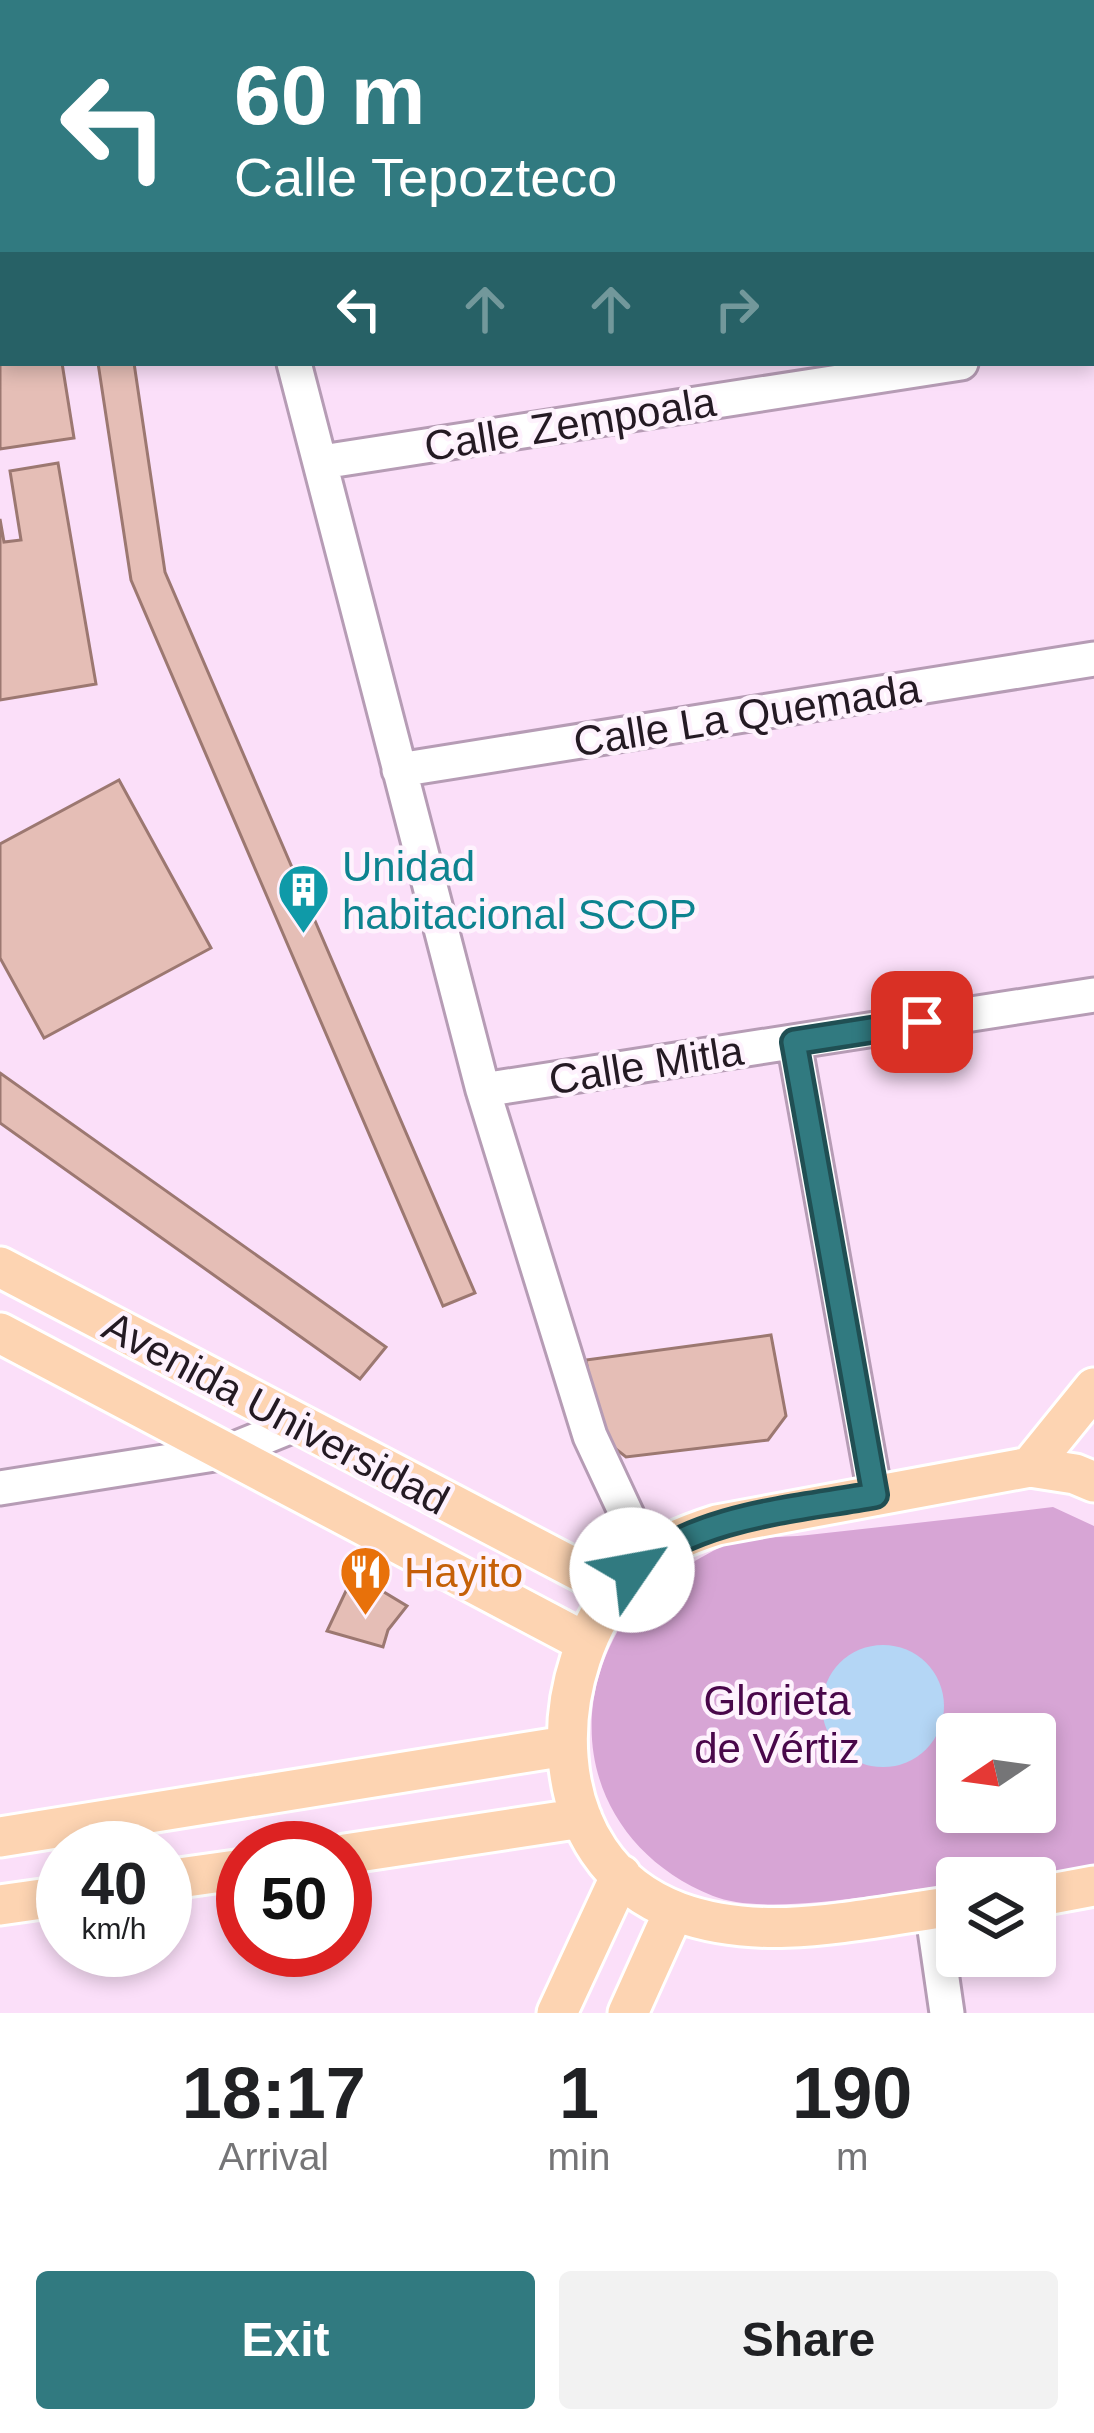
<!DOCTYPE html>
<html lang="en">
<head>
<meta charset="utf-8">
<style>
	body { margin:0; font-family:Helvetica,sans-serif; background:#f2f2f2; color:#202124; height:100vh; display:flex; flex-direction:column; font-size:45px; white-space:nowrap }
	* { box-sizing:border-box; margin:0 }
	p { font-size:39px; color:#757577 }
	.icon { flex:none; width:66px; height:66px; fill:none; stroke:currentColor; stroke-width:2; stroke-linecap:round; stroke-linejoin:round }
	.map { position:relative; height:2013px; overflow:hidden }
	.panel { display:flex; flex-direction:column; background:#fff; flex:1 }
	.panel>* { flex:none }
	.banner { position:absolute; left:0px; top:0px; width:1095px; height:366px; box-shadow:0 6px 18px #0003; background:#317a80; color:#fff; overflow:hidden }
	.needle { width:78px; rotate:257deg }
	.buttons { position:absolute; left:936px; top:1713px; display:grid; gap:24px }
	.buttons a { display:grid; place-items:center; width:120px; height:120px; border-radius:12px; background:#fff; box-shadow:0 6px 18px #0003; font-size:60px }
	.speed { position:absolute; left:36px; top:1821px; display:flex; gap:24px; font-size:60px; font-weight:700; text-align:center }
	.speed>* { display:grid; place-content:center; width:156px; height:156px; border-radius:50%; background:#fff; box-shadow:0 6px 18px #0003; line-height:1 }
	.speed small { font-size:30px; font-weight:400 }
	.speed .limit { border:18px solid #d22; background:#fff; color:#111 }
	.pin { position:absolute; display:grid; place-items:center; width:102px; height:102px; color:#fff; margin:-51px; border-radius:24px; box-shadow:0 6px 18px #0006 }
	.me { position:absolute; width:132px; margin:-66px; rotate:57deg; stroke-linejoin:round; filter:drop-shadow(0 0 9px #0008) }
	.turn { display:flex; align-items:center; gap:42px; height:252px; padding:0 36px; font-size:54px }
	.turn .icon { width:156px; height:156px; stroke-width:2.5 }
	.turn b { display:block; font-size:84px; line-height:102px }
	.lanes { display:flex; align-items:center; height:114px; padding:0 36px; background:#0003; justify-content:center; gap:60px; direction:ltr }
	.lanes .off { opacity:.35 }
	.eta { display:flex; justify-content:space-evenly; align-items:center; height:204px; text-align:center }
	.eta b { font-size:72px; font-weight:700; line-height:84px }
	.cta { display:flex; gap:24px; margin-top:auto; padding:24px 36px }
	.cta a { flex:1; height:138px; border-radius:12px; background:#317a80; color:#fff; font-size:48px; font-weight:700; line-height:138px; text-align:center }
	.cta a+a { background:#f2f2f2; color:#202124 }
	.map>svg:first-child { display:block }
</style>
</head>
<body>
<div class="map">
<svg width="1094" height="2013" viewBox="0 0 1094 2013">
	<rect width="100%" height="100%" fill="#fbdff9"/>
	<path fill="#d7a5d5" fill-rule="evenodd" d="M1053 1507 1094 1526V1864L1085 1871 957 1878V1884C895 1891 768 1918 713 1896 596 1849 557 1725 625 1619 645 1589 687 1564 719 1548 743 1536 781 1538 808 1535 890 1526 972 1517 1053 1507ZM957 1734H1035V1812H957Z"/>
	<path fill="#b4d6f5" d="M822 1706a61 61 0 1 1 122 0a61 61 0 1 1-122 0Z"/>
	<path fill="#e5beb6" stroke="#9c7871" stroke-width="3" d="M0 279 3 363H62L74 438 0 449Z
		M98 363H134L165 572 475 1293 443 1306 131 580Z
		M58 463 96 684 0 700V519L4 542 21 540 10 471Z
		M119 780 211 948 44 1038 0 958V844Z
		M0 1073 386 1347 360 1379 0 1123Z
		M771 1335 786 1416 768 1440 626 1457 598 1435 586 1360Z
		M354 1574 407 1606 388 1630 383 1647 327 1631Z"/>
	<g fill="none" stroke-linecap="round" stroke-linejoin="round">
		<defs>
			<path id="minor" d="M192 0 193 3
				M635 3 653 0
				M0 106H3
				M1092 343 1094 342
				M294 363 483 1090 590 1436 647 1558
				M322 462 961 363
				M399 770 1094 659
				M794 1042 875 1494
				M483 1090 1094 995
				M0 1488 227 1452 294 1425
				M932 1909 947 2013"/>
			<path id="major" d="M0 1267 616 1590
				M0 1333 583 1641
				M1030 1467 1094 1388
				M0 1837 566 1746
				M345 1854 582 1818
				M165 1880 243 1869
				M1035 1897 1094 1886
				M0 1905 63 1896
				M957 1906C865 1917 768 1945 678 1912 537 1860 542 1668 630 1573 652 1548 686 1535 717 1525L1030 1467 1075 1474 1094 1482
				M557 2013 621 1875
				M628 2013 674 1911"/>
		</defs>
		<use href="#minor" stroke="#b69cb5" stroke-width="39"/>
		<use href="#major" stroke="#fff" stroke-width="45"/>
		<use href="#minor" stroke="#fff" stroke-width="33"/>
		<use href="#major" stroke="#fdd4b2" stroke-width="39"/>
	</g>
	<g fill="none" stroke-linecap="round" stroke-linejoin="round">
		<defs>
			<path id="route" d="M632 1570C700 1515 792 1510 875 1495L794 1042 922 1022"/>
		</defs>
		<use href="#route" stroke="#204f53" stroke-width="30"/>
		<use href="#route" stroke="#317a80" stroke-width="21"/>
	</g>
	<defs>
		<symbol id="building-pin" viewBox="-11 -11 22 30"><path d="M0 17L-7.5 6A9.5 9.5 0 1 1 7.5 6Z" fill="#0f9aa8" stroke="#fef2fd"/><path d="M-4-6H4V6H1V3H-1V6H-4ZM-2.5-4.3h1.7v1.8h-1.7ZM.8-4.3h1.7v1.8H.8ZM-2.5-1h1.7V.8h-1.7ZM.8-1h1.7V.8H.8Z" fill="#fff"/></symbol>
		<symbol id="restaurant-pin" viewBox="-11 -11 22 30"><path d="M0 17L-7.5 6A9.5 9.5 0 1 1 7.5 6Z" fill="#e8710a" stroke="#fef2fd"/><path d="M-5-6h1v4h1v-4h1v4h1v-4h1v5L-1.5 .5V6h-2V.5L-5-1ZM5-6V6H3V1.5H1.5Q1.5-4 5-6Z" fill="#fff"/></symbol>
	</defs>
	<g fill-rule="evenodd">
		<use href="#building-pin" x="274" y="860" width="59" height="81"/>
		<use href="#restaurant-pin" x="336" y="1542" width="59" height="81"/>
	</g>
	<g text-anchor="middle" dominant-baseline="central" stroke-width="9" stroke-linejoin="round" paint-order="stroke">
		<g font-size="42" fill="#241a23" stroke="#fef2fd">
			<text transform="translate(570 424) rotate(-9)">Calle Zempoala</text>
			<text transform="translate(747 715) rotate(-9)">Calle La Quemada</text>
			<text transform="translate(646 1065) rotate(-9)">Calle Mitla</text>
			<text transform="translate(276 1413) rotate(28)">Avenida Universidad</text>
		</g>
		<g font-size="42" fill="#0d838f" stroke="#fef2fd" text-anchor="start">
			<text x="342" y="866">Unidad<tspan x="342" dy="48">habitacional SCOP</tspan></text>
		</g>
		<g font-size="42" fill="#c56008" stroke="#fef2fd" text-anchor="start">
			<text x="404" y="1572">Hayito</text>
		</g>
		<g font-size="42" fill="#49074a" stroke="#fef2fd">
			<text x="777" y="1700">Glorieta<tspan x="777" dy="48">de Vértiz</tspan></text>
		</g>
	</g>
</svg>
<div class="buttons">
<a><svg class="needle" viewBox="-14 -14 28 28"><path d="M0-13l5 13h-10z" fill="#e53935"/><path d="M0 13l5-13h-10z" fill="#757577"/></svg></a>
<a><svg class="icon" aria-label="layers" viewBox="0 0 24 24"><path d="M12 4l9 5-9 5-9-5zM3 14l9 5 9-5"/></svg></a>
</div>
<div class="speed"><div>40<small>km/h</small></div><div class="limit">50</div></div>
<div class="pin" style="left:922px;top:1022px;background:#d93025"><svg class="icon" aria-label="arrive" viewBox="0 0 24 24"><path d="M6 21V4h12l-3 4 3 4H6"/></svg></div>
<svg class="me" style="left:632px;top:1570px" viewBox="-20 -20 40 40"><circle r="19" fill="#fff"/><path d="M0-13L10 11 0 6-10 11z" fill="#317a80"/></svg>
<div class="banner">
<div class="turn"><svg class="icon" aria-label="left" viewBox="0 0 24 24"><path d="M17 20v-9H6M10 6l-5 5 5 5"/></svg><div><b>60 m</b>Calle Tepozteco</div></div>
<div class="lanes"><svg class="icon" aria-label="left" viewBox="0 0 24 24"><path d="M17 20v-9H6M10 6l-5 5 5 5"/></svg><svg class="icon off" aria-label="ahead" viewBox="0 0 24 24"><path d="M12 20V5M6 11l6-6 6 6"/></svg><svg class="icon off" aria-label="ahead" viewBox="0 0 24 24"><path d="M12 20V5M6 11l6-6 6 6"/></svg><svg class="icon off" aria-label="right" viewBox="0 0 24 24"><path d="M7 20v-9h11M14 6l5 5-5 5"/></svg></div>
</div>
</div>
<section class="panel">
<div class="eta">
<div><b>18:17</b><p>Arrival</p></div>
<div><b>1</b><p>min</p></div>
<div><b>190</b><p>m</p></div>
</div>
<div class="cta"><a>Exit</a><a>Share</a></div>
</section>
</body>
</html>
